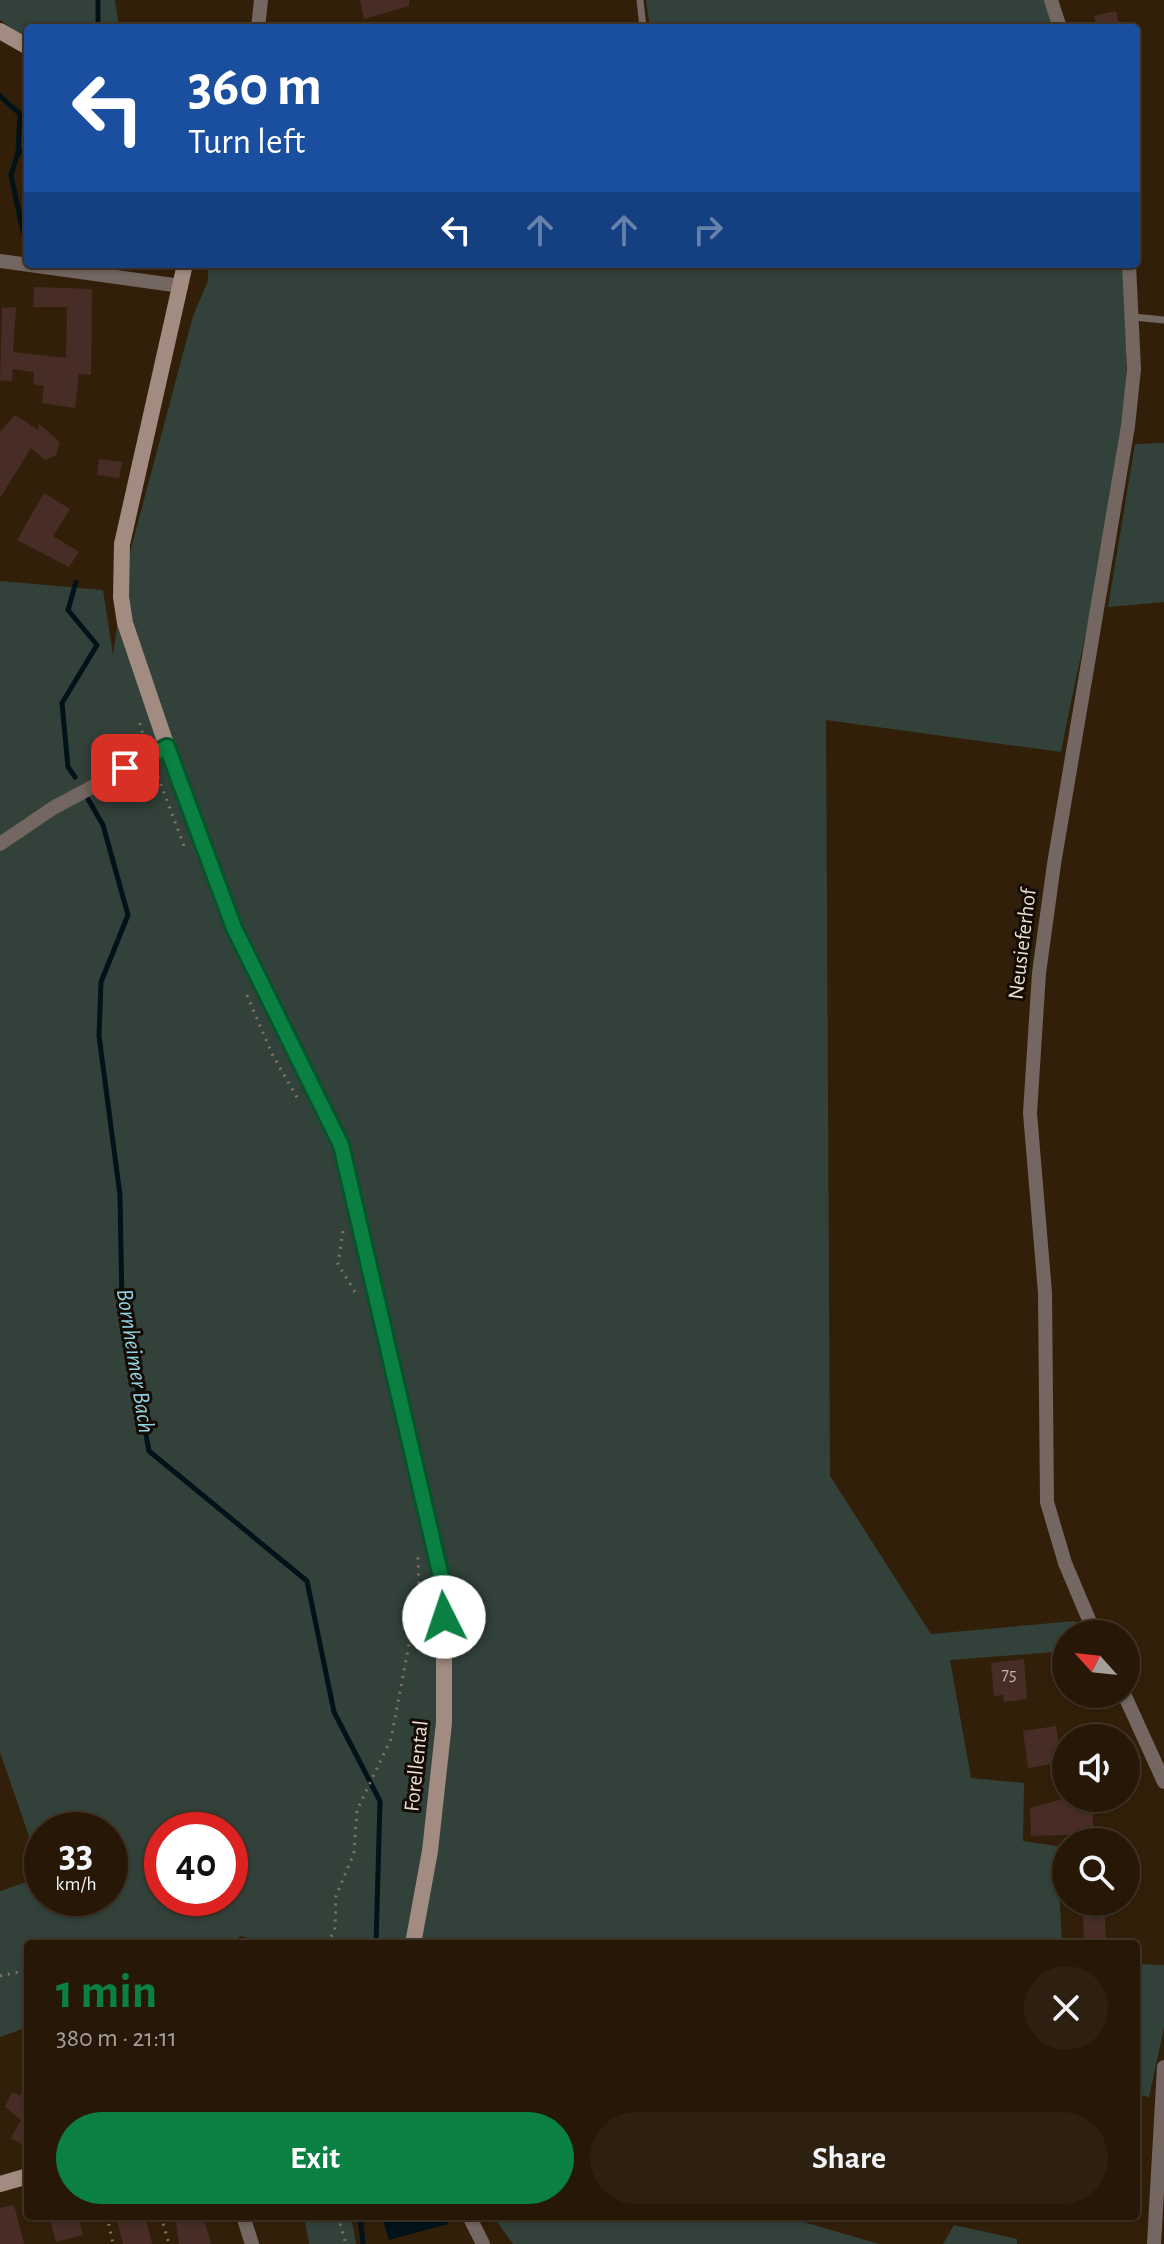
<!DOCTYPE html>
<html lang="en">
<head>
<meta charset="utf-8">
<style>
	body { margin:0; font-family:"Alegreya Sans",sans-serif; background:#2e2011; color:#f1f3f6; height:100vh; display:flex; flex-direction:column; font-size:30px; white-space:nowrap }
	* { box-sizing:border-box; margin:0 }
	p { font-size:26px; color:#a49f9b }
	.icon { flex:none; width:44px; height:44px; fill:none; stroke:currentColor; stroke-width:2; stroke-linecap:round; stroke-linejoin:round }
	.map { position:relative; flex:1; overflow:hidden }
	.side { position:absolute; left:24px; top:1940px; width:1116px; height:280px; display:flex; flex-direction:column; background:#261707; border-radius:8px; box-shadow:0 2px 6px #0004,0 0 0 2px #423628 }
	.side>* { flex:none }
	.hud { position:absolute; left:24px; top:24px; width:1116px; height:244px; border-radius:8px; box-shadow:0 2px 6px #0004,0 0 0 2px #423628; background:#1a4fa0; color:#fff; overflow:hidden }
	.needle { width:52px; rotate:297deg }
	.controls { position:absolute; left:1052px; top:1620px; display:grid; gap:16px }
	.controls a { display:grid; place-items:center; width:88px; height:88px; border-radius:50%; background:#261707; box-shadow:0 2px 6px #0004,0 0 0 2px #423628; font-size:40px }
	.speed { position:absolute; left:24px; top:1812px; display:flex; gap:16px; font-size:40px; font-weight:700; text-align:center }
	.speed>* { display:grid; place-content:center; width:104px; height:104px; border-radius:50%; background:#261707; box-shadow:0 2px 6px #0004,0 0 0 2px #423628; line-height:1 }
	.speed small { font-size:20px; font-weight:400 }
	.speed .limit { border:12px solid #d22; background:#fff; color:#111 }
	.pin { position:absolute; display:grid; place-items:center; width:68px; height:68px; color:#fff; margin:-34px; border-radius:16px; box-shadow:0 4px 12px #0006 }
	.me { position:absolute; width:88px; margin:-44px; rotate:356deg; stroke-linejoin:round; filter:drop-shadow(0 0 6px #0008) }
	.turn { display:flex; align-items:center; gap:28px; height:168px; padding:0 32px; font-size:36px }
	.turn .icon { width:104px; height:104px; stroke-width:2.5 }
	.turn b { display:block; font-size:56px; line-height:68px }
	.lanes { display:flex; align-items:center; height:76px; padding:0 32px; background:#0003; justify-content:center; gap:40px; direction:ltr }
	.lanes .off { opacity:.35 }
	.round { display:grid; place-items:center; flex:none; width:84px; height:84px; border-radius:42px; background:#2e2011 }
	.overview { display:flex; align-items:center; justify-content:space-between; height:136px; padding:0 32px }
	h1 { font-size:48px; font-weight:600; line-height:60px; color:#0b8043 }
	.cta { display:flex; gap:16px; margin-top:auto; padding:16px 32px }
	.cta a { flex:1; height:92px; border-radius:48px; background:#0b8043; color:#fff; font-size:32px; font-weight:600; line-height:92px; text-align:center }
	.cta a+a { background:#2e2011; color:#f1f3f6 }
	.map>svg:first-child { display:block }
</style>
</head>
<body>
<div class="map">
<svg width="1164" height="2244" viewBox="0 0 1164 2244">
	<rect width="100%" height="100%" fill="#321f09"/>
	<path fill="#32423a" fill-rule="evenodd" d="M0 0H115L119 28H28V40L0 20Z
		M646 0H1051L1060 28H650Z
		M208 264H1123C1142 423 1091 596 1061 752L826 720 830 1476 931 1634 1075 1621 1083 1634H1066V1651L950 1660 971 1778 1024 1783 1023 1841 1057 1846 1062 1944H270L241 1936 225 1944H28V2027L0 2037V1891L42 1877V1898H110V1830H42V1874L0 1752V581L103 590 113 655 125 571 193 316 208 281ZM162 1830H230V1898H162Z
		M1164 443V602L1108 607 1135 444Z
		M1136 1964 1164 1965V2028L1149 2097 1136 2094Z
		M304 2216H351L356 2244H309Z
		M493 2216H783L879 2244H513Z
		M954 2225 1017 2239V2244H943Z"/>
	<path fill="#001318" d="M446 2216 448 2224 389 2240 382 2217Z"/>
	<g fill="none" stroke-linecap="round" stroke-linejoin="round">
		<path stroke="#001318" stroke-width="5" d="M98 28V0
			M0 96 20 114 18 153
			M23 232 11 175 18 153 28 149
			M75 777 68 767 62 703 97 645 68 610 76 582
			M88 799 103 825 128 915 101 982 99 1036 120 1195 122 1304 149 1451 307 1581 334 1712 380 1801 376 1944
			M360 2216 363 2244"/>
	</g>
	<path fill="#482d27" d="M360 0H409V6L364 19Z
		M1116 11 1120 28H1097L1094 16Z
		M34 287 92 289 91 375 79 374 75 408 42 403 44 386 33 384 34 372 13 369 12 381 0 380 2 308 16 307 13 352 66 358 67 307H33Z
		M15 415 38 430 39 424 60 442 56 455 45 460 31 448 0 498V432Z
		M99 459 122 462 119 478 97 475Z
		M44 493 70 509 53 536 79 552 69 567 17 540Z
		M1024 1659 1027 1699 1004 1702 1003 1695 994 1696 991 1663Z
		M1056 1726 1060 1754 1051 1755 1053 1764 1028 1768 1023 1731Z
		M1066 1798H1101L1102 1812H1093V1834L1031 1836 1030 1808Z
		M1083 1915H1105L1106 1943H1084Z
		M28 2082V2147L11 2138 21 2120 5 2107 12 2092 20 2096Z
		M14 2205 24 2244H0V2208Z
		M49 2216H78L83 2235 56 2242Z
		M116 2216H145L152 2244H123Z
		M175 2216H203L211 2244H179Z"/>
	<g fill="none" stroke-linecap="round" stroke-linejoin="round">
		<path stroke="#827260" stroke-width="3" stroke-dasharray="2 6" stroke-linecap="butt" d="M140 723 145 743
			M155 769 186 851
			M247 995 272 1054 298 1099
			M343 1231 338 1264 358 1297
			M141 1944H147
			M328 1944 335 1928 336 1896 354 1853 357 1810 391 1739 419 1592 418 1556
			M0 1976 28 1970
			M107 2216 113 2244
			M161 2216 169 2244
			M338 2216 346 2244"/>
		<path stroke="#746660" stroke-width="7" d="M640 0 643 28
			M1134 317 1164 320"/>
		<path stroke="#746660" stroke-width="14" d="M1051 0 1060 28
			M258 28 261 0
			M0 261 181 286
			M0 844 53 808 167 747
			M1095 1634 1065 1563 1047 1502 1045 1293 1030 1113 1039 973 1054 864 1128 426 1134 369 1129 264
			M1124 1694 1164 1782
			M243 2216 252 2244
			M469 2216 483 2244
			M1154 2244 1164 2067"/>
		<path stroke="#a28c82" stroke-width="16" d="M0 31 28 47
			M185 264 122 544 121 597 125 623 167 747 234 928 341 1145 444 1590V1723L430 1851 413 1944
			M0 2184 28 2176"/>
	</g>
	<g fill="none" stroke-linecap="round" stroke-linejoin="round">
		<defs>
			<path id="route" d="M125 768 167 747 234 928 341 1145 444 1590V1617"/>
		</defs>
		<use href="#route" stroke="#07532c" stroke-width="20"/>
		<use href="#route" stroke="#0b8043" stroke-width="14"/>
	</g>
	<g text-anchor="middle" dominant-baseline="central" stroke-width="6" stroke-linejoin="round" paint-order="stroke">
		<g font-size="18" fill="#c3b3a8">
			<text x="1009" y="1675">75</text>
		</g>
		<g font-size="22" fill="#ece0d3" stroke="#130b04">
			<text transform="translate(1022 944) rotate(-83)">Neusieferhof</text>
			<text transform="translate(416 1766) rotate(-84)">Forellental</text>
		</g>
		<g font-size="24" font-style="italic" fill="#8fd2e2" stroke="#130b04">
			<text transform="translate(135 1361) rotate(81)">Bornheimer Bach</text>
		</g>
	</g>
</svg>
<div class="controls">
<a><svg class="needle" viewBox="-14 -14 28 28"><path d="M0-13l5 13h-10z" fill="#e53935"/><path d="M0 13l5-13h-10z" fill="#a49f9b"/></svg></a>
<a><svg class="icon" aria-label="sound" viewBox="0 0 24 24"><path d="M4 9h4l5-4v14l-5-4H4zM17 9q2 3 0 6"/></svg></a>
<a><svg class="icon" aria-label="search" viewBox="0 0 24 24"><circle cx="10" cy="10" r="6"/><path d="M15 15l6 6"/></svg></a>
</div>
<div class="speed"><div>33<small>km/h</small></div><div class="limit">40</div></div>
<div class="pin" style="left:125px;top:768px;background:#d93025"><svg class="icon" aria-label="arrive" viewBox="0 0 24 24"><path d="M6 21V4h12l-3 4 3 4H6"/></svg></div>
<svg class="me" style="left:444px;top:1617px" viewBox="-20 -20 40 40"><circle r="19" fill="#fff"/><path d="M0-13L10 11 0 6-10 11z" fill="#0b8043"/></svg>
<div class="hud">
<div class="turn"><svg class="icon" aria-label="left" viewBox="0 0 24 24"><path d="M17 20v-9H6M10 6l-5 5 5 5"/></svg><div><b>360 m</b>Turn left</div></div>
<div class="lanes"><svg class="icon" aria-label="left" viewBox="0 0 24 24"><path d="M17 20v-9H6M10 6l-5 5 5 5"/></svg><svg class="icon off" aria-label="ahead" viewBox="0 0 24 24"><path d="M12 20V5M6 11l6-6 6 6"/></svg><svg class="icon off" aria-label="ahead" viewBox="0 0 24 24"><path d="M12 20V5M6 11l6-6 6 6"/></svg><svg class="icon off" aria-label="right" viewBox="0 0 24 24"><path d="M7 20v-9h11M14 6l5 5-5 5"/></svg></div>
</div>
<section class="side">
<div class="overview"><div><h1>1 min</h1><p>380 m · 21:11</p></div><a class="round"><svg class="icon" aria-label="close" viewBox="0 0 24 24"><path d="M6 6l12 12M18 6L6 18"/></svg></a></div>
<div class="cta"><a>Exit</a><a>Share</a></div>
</section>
</div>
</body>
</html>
